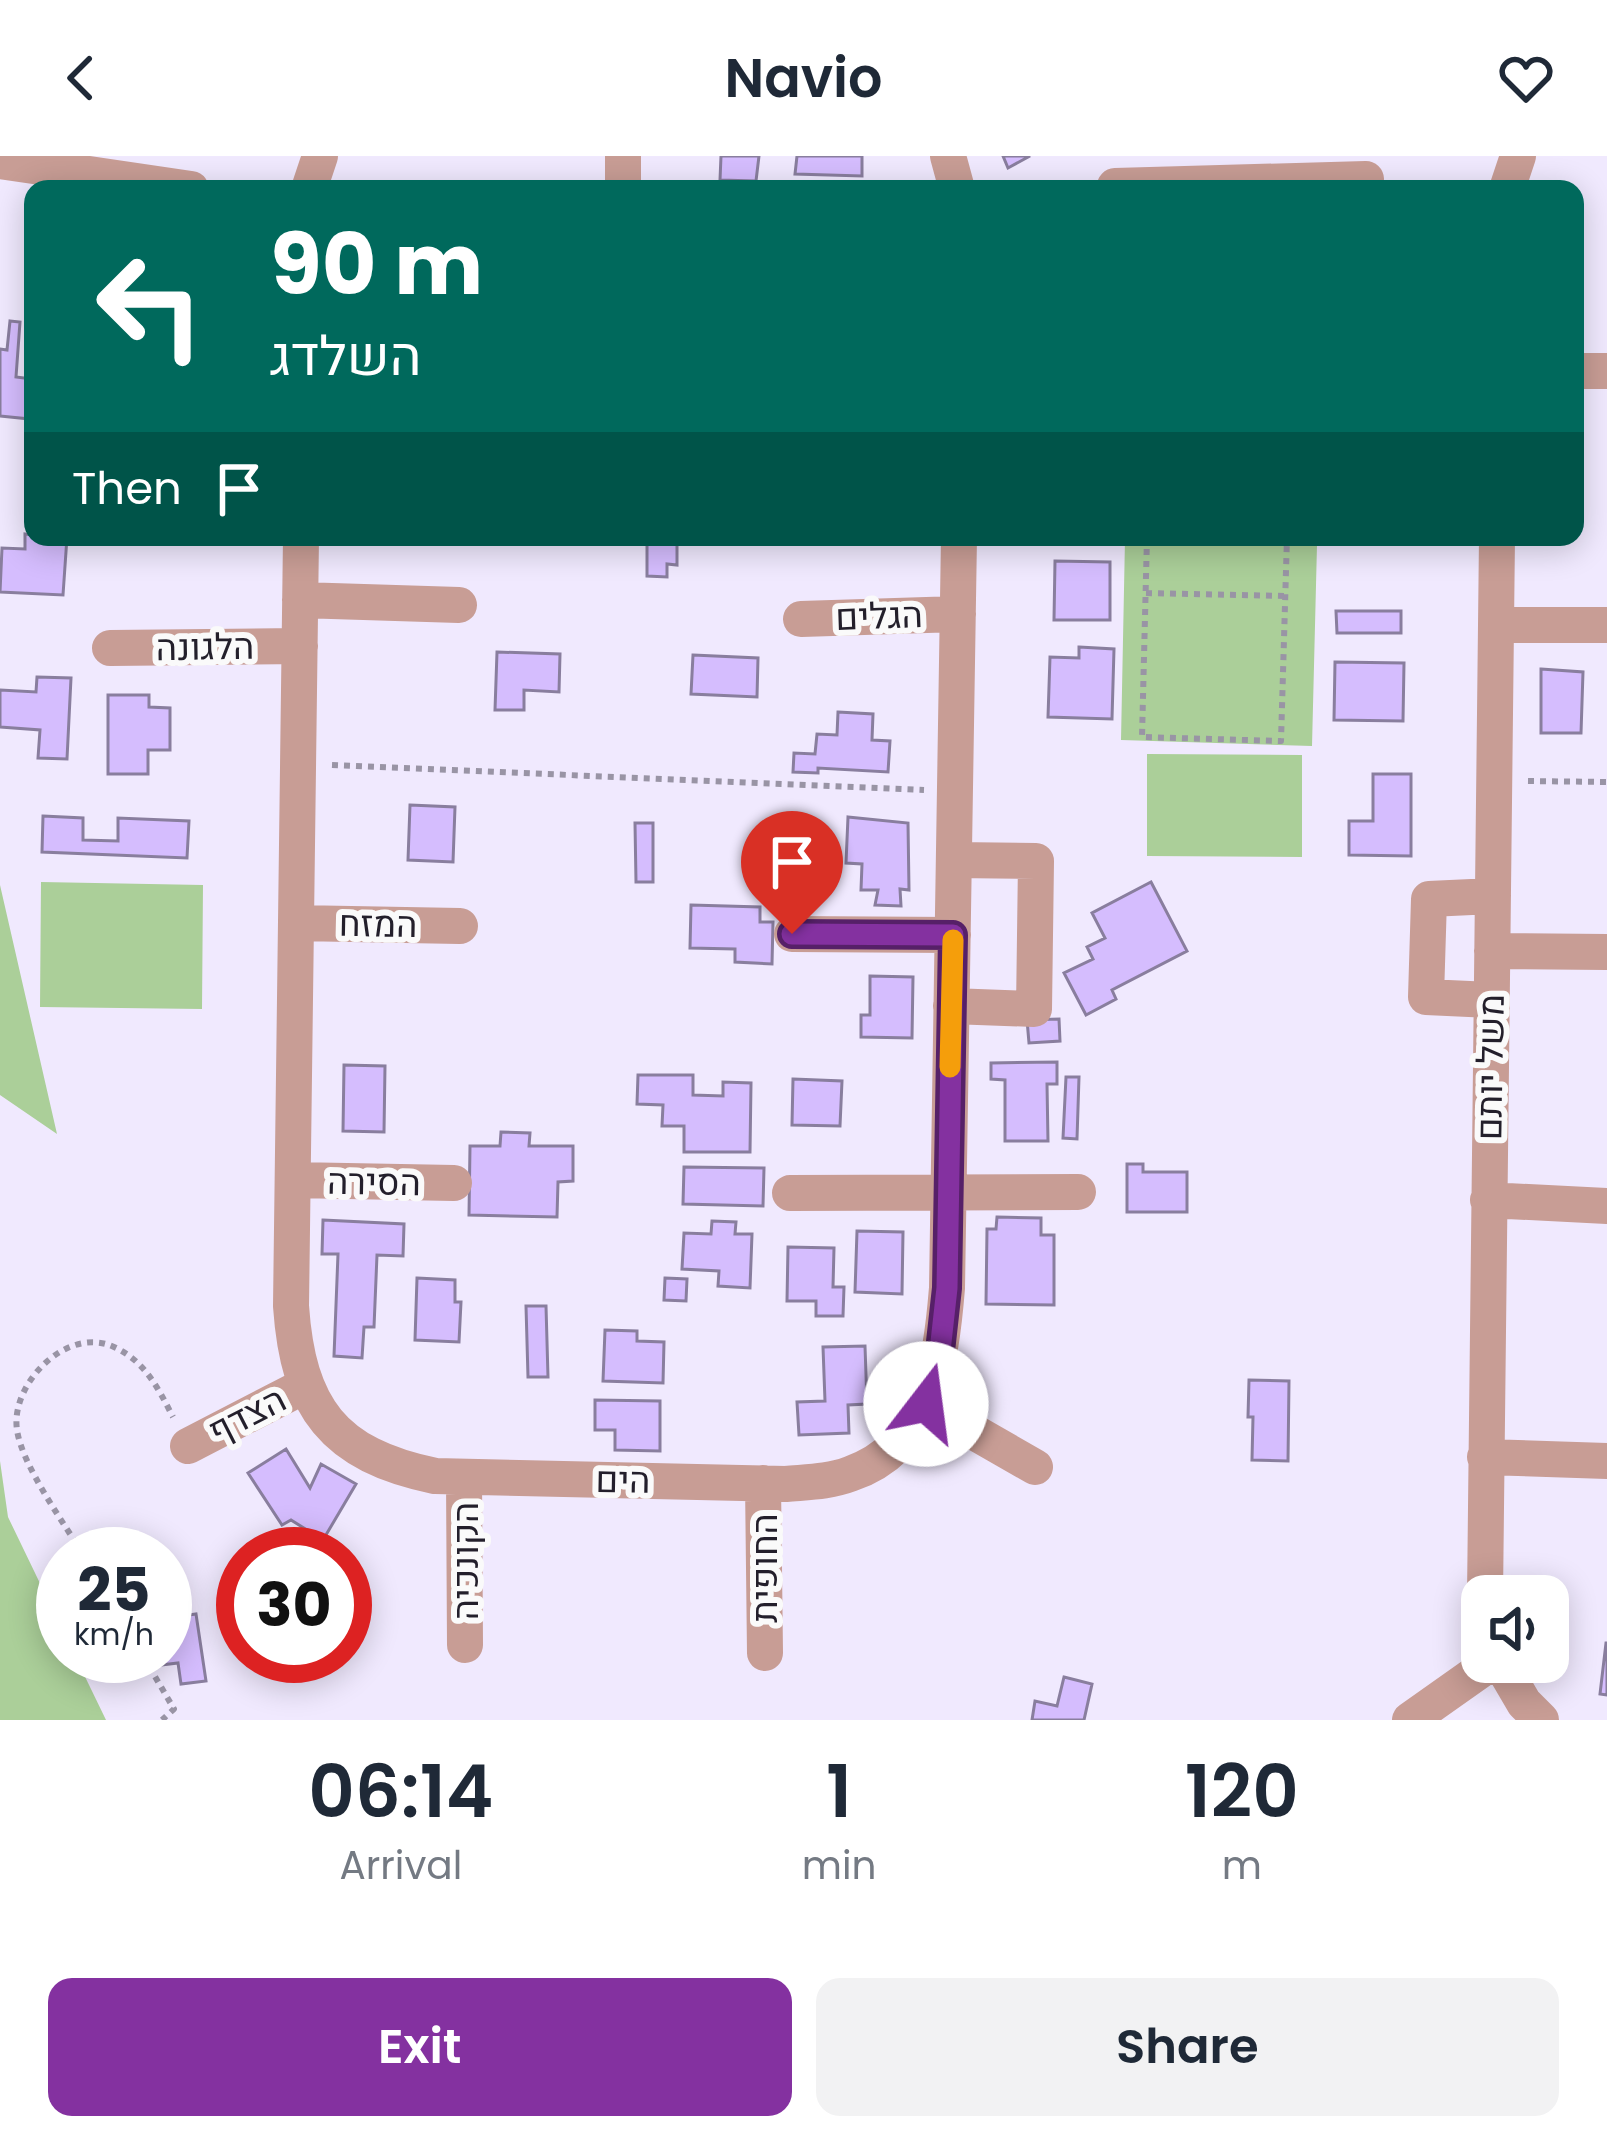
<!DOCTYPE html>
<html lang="en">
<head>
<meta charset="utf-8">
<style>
	body { margin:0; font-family:Poppins,Heebo,sans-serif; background:#f2f2f3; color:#1f2937; height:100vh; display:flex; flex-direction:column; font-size:45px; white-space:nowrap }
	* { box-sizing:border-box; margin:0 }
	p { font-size:39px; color:#747a83 }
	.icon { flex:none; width:66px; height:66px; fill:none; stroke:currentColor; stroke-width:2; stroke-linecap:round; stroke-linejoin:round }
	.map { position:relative; height:1564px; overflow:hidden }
	.sheet { display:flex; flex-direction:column; background:#fff; flex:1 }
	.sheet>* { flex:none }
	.banner { position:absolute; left:24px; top:24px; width:1560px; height:366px; border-radius:24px; box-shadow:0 6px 30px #0003; background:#00695c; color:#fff; overflow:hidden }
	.tools { position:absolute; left:1461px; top:1419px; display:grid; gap:24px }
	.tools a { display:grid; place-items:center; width:108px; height:108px; border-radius:24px; background:#fff; box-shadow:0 6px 30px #0003; font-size:60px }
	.speed { position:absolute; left:36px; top:1371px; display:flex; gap:24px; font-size:60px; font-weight:700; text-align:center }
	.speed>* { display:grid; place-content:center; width:156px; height:156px; border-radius:50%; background:#fff; box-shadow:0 6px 30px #0003; line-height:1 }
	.speed small { font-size:30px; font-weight:400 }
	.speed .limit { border:18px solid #d22; background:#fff; color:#111 }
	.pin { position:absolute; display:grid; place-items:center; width:102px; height:102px; color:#fff; margin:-123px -51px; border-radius:50% 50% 50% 0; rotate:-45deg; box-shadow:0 0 12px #0007 }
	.pin .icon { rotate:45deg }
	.me { position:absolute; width:132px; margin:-66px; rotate:15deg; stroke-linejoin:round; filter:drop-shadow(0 0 9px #0008) }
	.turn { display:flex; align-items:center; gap:42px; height:252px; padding:0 48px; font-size:54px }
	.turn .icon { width:156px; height:156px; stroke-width:2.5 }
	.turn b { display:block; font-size:84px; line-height:102px }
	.then { display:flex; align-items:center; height:114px; padding:0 48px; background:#0003; gap:24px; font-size:45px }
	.eta { display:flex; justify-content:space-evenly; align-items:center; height:204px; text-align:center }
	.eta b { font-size:72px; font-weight:600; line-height:84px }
	.action { display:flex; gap:24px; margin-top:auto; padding:24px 48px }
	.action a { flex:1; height:138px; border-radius:24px; background:#8431a0; color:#fff; font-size:48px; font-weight:600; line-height:138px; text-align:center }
	.action a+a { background:#f2f2f3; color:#1f2937 }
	header { display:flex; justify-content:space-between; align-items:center; height:156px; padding:0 48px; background:#fff; font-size:54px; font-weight:600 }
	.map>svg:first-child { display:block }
</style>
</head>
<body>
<header><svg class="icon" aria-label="back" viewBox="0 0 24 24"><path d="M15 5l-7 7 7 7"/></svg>Navio<svg class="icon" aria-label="heart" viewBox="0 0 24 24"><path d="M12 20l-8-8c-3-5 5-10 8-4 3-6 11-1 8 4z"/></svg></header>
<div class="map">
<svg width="1607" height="1564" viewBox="0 0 1607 1564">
	<rect width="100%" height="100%" fill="#f0e9fe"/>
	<path fill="#abcf99" d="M1125 383 1317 389 1312 590 1121 584Z
		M1147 598 1302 599V701L1147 700Z
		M41 726 203 729 202 853 40 851Z
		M0 729 57 978 0 939Z
		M0 1305 8 1361 63 1475V1500H75L106 1564H0Z"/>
	<path fill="#d5bdfe" stroke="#897e9e" stroke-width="3" d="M721 0H759L756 25 720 24Z
		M797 0H862V20L795 18Z
		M1003 0H1030L1008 12Z
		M10 165 20 166 16 221 32 223 30 263 0 260V193L7 194Z
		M25 378 33 379V381H67L63 439 0 436 2 392 25 393Z
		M647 381H677V409L667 408V421L647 420Z
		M1055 405 1110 406V464H1054Z
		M1336 455H1401V477H1337Z
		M1079 491 1114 493 1112 563 1048 561 1050 501 1079 502Z
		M497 496 560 498 559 536 524 534V554H495Z
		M693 499 758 502 757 541 691 538Z
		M1335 506 1404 507 1403 565 1334 564Z
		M1541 513 1583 516 1581 577H1541Z
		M37 521 71 522 67 603 38 602 40 574 0 571V534L36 536Z
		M108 539H149V551L170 552V594H148V618H108Z
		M838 556 873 558 872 584 890 585 888 616 818 612V617L793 616 794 597 815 598 817 578 837 579Z
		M1373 618H1411V700L1349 699V665H1373Z
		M410 649 455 651 453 706 408 704Z
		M43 660 83 662V684L118 685V662L189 665 187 702 42 696Z
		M848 661 908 667 909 734 900 733 901 750 875 749 878 734H861L862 708 846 707Z
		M635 667H653V726H636Z
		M1151 726 1187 795 1112 834 1116 843 1086 859 1064 817 1093 803 1087 791 1105 782 1092 757Z
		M691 749 760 751V766H773L772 808 735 806V793L690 792Z
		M870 820 913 821 912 882 861 881V859H870Z
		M1059 863 1060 885 1029 887 1027 864Z
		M1057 906V928H1047L1048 985H1005V924L991 923V907Z
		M344 909 385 910 384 976 343 975Z
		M638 919H693V939L723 940V926L751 927 750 996H684V970H662L663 949 637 948Z
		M1066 921H1079L1077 983 1063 982Z
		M793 923 842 925 840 970 792 969Z
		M501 976 530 977 529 990H573V1025L558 1026 557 1061 469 1059 470 990H500Z
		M1127 1008H1143V1016H1187V1056H1127Z
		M684 1011 764 1012 763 1050 683 1048Z
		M997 1061 1041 1062V1079H1054V1149L986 1148 987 1073H996Z
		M323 1064 404 1068 403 1100 377 1099 374 1171H364L362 1202 334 1200 338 1098H322Z
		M712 1065 736 1066 735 1078H752L750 1132 718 1130 719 1115 682 1113 684 1077 711 1078Z
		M857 1075 903 1076 902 1138 855 1136Z
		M788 1091 834 1092 833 1131H844L843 1160H816V1145H787Z
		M417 1122 455 1124V1146H461L459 1186 415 1184Z
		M665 1122 687 1123 686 1145 664 1144Z
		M526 1150H546L548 1221H528Z
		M605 1174 637 1175V1185L664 1186 663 1227 603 1225Z
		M865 1190 867 1248 848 1249 849 1277 799 1279 797 1246 825 1245 823 1191Z
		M1249 1224 1289 1225 1288 1305 1252 1304 1253 1261H1248Z
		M595 1244 660 1245V1295L615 1294V1274H595Z
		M286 1293 310 1332 321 1308 356 1328 323 1384 291 1364 282 1369 248 1317Z
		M196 1458 206 1525 181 1528 178 1507 161 1509 160 1500H165V1475H169L167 1462Z
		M1606 1487H1607V1539L1600 1538Z
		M1064 1521 1092 1528 1084 1564H1032L1035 1545 1057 1550Z"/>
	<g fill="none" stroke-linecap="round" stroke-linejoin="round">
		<path stroke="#9994a5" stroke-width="6" stroke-dasharray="6 6" stroke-linecap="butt" d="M1147 381 1142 581 1281 585 1287 381
			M1146 437 1286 440
			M332 609 924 634
			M1528 625 1607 626
			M83 1398C63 1366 22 1309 17 1274 10 1228 67 1169 114 1191 145 1205 158 1232 173 1261
			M143 1500 174 1553 162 1564"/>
		<path stroke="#c89d95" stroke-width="36" d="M623 0V33
			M948 0 957 33
			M0 5 191 33
			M1115 30 1366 23
			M309 33 320 0
			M1507 33 1518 0
			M1575 215H1607
			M301 381 291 1150C298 1252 333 1299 435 1320L786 1328C807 1326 829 1326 850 1318 930 1291 941 1205 947 1132L959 381
			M300 444 459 449
			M801 463 958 458
			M1496 469H1607
			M110 492 300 490
			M296 767 460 770
			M792 778 953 779
			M1492 795 1607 796
			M1491 844 1426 841 1429 743 1493 740
			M951 850 1034 853 1036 705 954 704
			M293 1024 454 1027
			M790 1037 1078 1036
			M1488 1044 1607 1050
			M925 1248 1035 1311
			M188 1290 306 1229
			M1485 1301 1607 1305
			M464 1321 465 1489
			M763 1327 765 1497
			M1485 1440 1497 381
			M1500 1506 1524 1547 1541 1564
			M1410 1564 1492 1506"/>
	</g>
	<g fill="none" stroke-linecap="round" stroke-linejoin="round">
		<defs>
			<path id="route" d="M792 778 953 779 947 1132 940 1195 926 1248"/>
		</defs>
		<use href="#route" stroke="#562068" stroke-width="30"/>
		<use href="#route" stroke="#8431a0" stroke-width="21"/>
		<path stroke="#f59e0b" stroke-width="21" d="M950 911 953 784"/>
	</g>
	<g text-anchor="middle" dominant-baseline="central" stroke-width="12" stroke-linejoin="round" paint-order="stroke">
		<g font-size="36" fill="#231f2b" stroke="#fafafa">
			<text transform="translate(879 460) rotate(-2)">הגלים</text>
			<text transform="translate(205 491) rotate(-1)">הלגונה</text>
			<text transform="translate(378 768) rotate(1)">המזח</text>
			<text transform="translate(1490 911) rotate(-89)">משל יותם</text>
			<text transform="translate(374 1026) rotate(1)">הסירה</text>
			<text transform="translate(247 1259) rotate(-27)">הצדף</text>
			<text transform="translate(623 1324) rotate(1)">הים</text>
			<text transform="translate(465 1405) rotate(-90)">הקונכיה</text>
			<text transform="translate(764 1412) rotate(-90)">החופית</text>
		</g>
	</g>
</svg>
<div class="tools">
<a><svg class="icon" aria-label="sound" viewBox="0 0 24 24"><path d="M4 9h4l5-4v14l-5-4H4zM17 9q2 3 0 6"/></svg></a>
</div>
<div class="speed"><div>25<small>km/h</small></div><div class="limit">30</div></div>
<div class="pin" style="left:792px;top:778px;background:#d93025"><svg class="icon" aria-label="arrive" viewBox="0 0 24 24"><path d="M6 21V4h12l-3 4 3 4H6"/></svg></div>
<svg class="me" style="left:926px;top:1248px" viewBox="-20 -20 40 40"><circle r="19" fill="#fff"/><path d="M0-13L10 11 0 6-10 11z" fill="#8431a0"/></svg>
<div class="banner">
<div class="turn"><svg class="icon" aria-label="left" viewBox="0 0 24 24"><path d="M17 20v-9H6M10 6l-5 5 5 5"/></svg><div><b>90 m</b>השלדג</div></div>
<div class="then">Then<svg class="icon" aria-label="arrive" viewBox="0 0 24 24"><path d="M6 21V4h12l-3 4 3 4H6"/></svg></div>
</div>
</div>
<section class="sheet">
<div class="eta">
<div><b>06:14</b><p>Arrival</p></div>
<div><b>1</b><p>min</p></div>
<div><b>120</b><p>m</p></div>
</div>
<div class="action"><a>Exit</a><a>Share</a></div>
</section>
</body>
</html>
